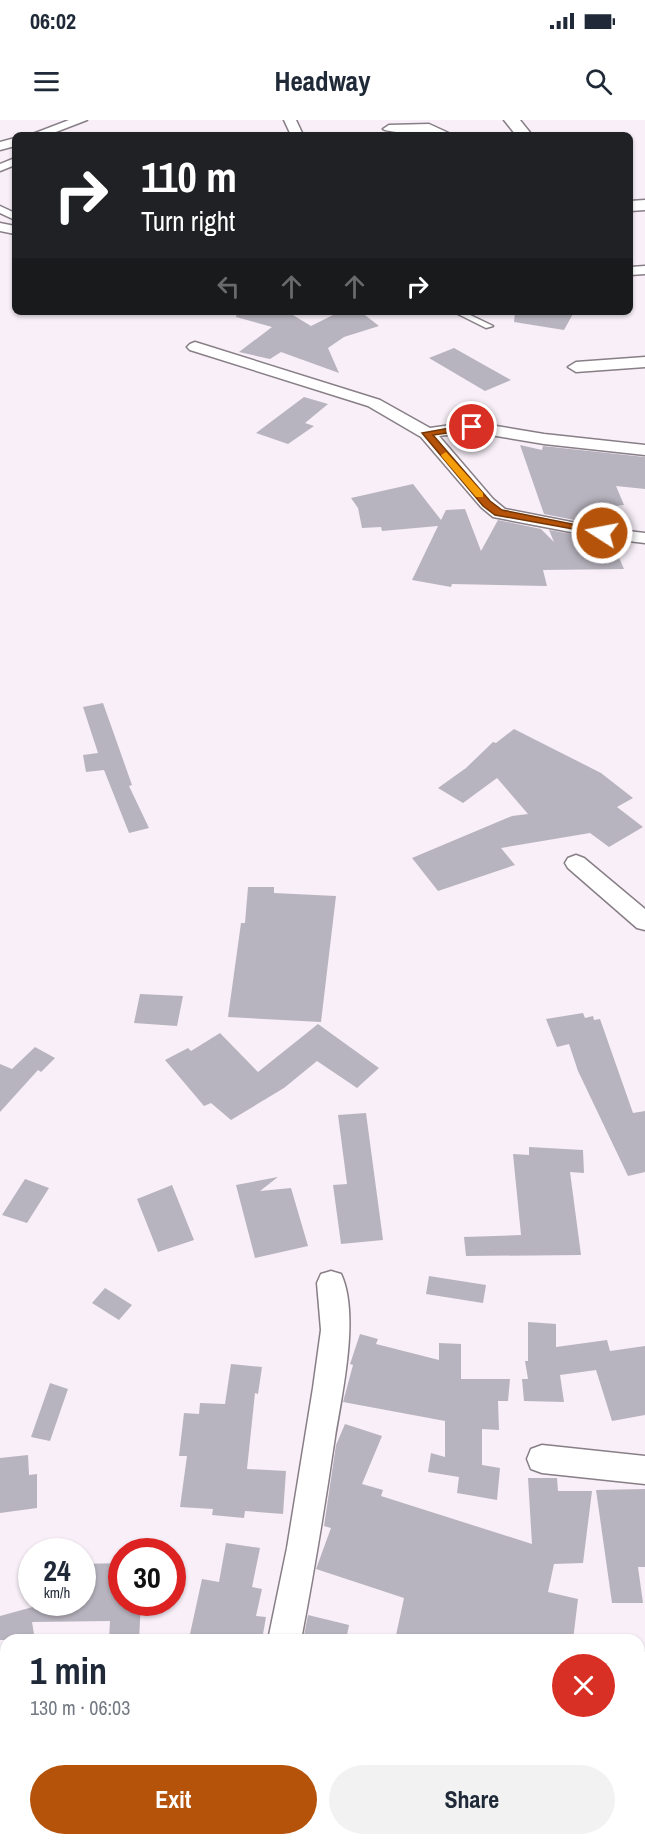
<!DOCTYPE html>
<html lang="en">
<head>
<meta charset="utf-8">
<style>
	body { margin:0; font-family:"Archivo Narrow",sans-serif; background:#f2f2f3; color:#1f2937; height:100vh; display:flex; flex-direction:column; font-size:22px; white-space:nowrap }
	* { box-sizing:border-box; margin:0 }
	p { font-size:20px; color:#747a83 }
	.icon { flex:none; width:33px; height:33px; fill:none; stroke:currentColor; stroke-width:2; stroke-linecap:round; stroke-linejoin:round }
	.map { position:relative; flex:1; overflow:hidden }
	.side { position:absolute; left:0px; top:1514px; width:645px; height:212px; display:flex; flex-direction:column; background:#fff; border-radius:18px 18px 0 0; box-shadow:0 2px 4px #0004 }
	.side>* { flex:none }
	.guide { position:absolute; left:12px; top:12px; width:621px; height:183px; border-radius:9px; box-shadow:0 2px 4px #0004; background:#202124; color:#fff; overflow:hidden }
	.speed { position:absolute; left:18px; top:1418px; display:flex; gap:12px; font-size:30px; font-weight:700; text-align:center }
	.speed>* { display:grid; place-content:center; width:78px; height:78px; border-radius:50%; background:#fff; box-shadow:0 2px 4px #0004; line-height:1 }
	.speed small { font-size:15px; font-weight:400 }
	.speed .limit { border:9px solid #d22; background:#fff; color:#111 }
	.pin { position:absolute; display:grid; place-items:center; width:51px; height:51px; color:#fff; margin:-26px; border:3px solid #fff; border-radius:50%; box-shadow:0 2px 6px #0007 }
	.me { position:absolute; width:66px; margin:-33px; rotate:281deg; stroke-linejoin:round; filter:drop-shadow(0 0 4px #0008) }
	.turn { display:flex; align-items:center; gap:21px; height:126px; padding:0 30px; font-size:27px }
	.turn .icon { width:78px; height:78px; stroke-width:2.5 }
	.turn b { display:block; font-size:42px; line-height:51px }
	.lanes { display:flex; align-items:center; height:57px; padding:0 30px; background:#0003; justify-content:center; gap:30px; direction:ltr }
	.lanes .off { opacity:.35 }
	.round { display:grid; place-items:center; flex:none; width:63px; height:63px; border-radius:32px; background:#f2f2f3 }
	.head { display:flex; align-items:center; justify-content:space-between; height:102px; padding:0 30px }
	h1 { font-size:36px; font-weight:700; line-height:45px }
	.action { display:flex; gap:12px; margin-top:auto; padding:12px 30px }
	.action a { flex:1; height:69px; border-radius:36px; background:#b45309; color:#fff; font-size:24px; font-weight:700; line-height:69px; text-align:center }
	.action a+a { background:#f2f2f3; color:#1f2937 }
	.status { display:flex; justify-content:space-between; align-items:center; height:42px; padding:0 30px; background:#fff; direction:ltr }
	.status svg { height:16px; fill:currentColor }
	header { display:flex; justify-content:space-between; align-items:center; height:78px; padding:0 30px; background:#fff; font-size:27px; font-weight:700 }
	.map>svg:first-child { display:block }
</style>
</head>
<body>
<div class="status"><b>06:02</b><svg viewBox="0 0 49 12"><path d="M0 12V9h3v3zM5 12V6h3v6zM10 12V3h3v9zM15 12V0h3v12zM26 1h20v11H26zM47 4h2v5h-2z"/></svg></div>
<header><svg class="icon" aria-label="menu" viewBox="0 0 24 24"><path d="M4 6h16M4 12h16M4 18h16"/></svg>Headway<svg class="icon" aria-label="search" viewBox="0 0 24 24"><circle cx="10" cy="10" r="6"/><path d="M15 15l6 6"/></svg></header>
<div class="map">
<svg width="645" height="1724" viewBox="0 0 645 1724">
	<rect width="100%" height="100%" fill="#f8eff8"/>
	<path fill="#b8b4bf" d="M237 192H288L311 206 339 192H361L379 206 344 217 328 228 339 253 281 232 270 239 239 232 272 207 236 197Z
		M515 192H574L564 210 514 202Z
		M454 228 511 260 485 271 429 238Z
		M304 277 328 284 305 303 314 306 288 324 256 313Z
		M520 325 542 330 543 326 645 337V369L616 366 624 385 597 388 605 406 544 394Z
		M413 364 441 400 446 390 465 389 481 431 498 400 541 409 554 422 549 410 612 421 624 449 543 450 547 466 452 464 451 467 412 460 438 406 382 411 381 407 362 408 358 388 351 378Z
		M103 583 132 665 129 666 149 708 129 713 104 650 86 652 83 635 98 633 83 587Z
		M514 609 601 653 633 678 617 687 643 707 609 727 590 713 501 728 515 745 438 771 412 738 512 696 528 694 497 658 463 683 438 668 466 648 493 622 496 623Z
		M248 767H274V773L336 776 321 902 228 897 241 803H245Z
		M140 874 183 876 177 906 134 903Z
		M583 893 585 898 593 896 594 900 600 899 633 993 645 991V1052L628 1056 578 951 569 924 557 927 546 899Z
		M318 904 379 948 357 968 317 941 284 968 231 1000 211 983 204 986 165 940 188 928 191 931 220 913 258 952Z
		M35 927 55 938 41 952 38 950 0 992V944L12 949Z
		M366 993 383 1120 341 1124 333 1065 347 1064 338 995Z
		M529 1027 583 1030 584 1053 570 1052 581 1135 466 1136 464 1117 521 1115 513 1034 529 1035Z
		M278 1057 260 1071 291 1068 308 1126 255 1138 236 1065Z
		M25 1059 49 1068 27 1103 2 1095Z
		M172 1065 194 1120 158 1132 137 1079Z
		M429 1156 486 1165 483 1183 426 1174Z
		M105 1168 132 1185 119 1200 92 1183Z
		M528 1202 556 1204V1227L607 1220 610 1231 645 1226V1295L612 1301 596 1250 560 1255 564 1282 524 1281 522 1259H528L525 1241H528Z
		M360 1214 378 1219 376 1224 439 1240V1223L461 1224V1259H510L508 1281H498L499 1310 482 1309V1345L500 1348 497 1380 457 1373 459 1357 428 1352 431 1333 445 1337V1301L343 1282 353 1245 350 1244Z
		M231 1244 262 1247 258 1274 255 1273 247 1349 286 1351 283 1394 245 1391 244 1398 212 1395 213 1389 180 1387 187 1336H179L184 1293 199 1294 200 1283 225 1284Z
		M50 1263 68 1269 50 1321 31 1317Z
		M345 1304 382 1316 362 1364 383 1370 381 1376 532 1424 528 1358H557L558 1371H592L583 1443 554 1444 548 1472 578 1479 573 1520H395L404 1478 316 1449 331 1408 324 1406 336 1325Z
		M28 1335 29 1355 37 1354V1388L0 1393V1338Z
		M645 1369V1447H638L643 1483H612L596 1370Z
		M226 1423 260 1428 252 1467 262 1469 256 1496 266 1497 262 1520H229L190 1514 202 1459 219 1462Z
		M122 1443V1482H141L139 1520H109L110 1501 32 1502 35 1520H0V1496L40 1485V1482H82V1444Z
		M308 1495 349 1505 346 1520H303Z"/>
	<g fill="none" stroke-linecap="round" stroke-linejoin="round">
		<defs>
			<path id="service" d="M454 192H464L493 206 486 208Z"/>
			<path id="pedestrian" d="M15 38V45L0 51V44Z
				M0 86 15 93V100L0 93Z"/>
			<path id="minor" d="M69 0H87L48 15H30Z
				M284 0H296L303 15H291Z
				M429 4 453 15C443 15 387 13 383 9L389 5Z
				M15 18V26L0 30V22Z
				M0 103 15 106V114L0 111Z
				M645 146V154L630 155V147Z
				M195 222 380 280 430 308 472 302 544 314 645 325V335L544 324 472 312 439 316 493 379 505 389 602 408 645 413V423L602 418 493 397 481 387 421 317 368 286 190 230 187 227 190 224Z
				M645 237V247L576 252 568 247 576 242Z
				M576 735 584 738 645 789V810L637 808 568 748 565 743 568 738Z
				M331 1151 341 1154C360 1194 342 1274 335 1317 325 1385 314 1452 301 1520H268L287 1428 313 1268 321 1210 317 1163 321 1154Z
				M542 1325 645 1336V1364L542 1353 531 1349 527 1339 531 1329Z
				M639 1532H645V1566H639Z
				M177 1719H213L211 1724H175Z"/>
			<path id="tertiary" d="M504 0H520L532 15H516Z
				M645 80V90L630 91V81Z"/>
		</defs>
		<use href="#service" stroke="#877e86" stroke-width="3"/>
		<use href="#pedestrian" stroke="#877e86" stroke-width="3"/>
		<use href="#minor" stroke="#877e86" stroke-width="3"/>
		<use href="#tertiary" stroke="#877e86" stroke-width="3"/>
		<use href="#service" fill="#fff" fill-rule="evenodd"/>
		<use href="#pedestrian" fill="#fff" fill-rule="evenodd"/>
		<use href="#minor" fill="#fff" fill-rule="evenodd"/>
		<use href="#tertiary" fill="#fff" fill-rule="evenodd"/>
	</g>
	<path fill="#b45309" stroke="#753606" stroke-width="1.5" d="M472 304 476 307 475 309 433 315 490 381 502 390 602 410 607 413 606 415 495 395 483 386 422 313Z"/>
	<path fill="#f59e0b" d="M446 332 483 373V377H476L442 337 441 335Z"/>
</svg>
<div class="speed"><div>24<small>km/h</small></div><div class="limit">30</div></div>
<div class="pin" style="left:472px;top:307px;background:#d93025"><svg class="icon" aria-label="arrive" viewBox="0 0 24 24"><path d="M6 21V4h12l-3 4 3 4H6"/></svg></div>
<svg class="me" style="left:602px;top:413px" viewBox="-20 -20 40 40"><circle r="17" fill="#b45309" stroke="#fff" stroke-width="3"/><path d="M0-11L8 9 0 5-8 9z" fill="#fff"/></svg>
<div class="guide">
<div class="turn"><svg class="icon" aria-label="right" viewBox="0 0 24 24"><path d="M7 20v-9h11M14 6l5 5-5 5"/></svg><div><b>110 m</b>Turn right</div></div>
<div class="lanes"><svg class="icon off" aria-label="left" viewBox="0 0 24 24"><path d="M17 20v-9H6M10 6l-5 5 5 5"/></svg><svg class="icon off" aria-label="ahead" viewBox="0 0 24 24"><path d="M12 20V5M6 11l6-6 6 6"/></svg><svg class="icon off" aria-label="ahead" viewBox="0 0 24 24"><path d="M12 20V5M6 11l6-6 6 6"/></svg><svg class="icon" aria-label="right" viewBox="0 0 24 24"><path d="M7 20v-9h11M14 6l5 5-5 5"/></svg></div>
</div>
<section class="side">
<div class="head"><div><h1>1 min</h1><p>130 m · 06:03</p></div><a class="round" style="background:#d93025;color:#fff"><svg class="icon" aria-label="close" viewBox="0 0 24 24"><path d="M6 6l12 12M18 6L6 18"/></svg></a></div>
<div class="action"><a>Exit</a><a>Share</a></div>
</section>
</div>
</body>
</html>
